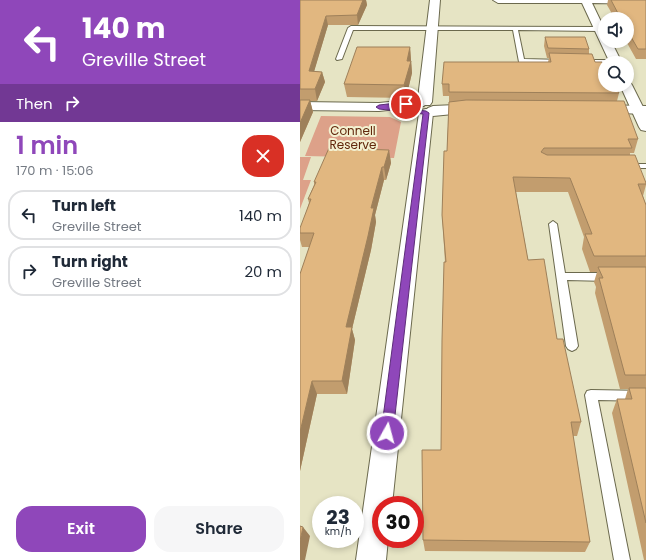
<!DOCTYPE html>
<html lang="en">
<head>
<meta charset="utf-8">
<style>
	body { margin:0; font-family:Poppins,sans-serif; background:#f6f6f7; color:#1f2937; height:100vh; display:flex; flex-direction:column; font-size:15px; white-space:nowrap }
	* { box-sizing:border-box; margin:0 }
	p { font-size:13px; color:#747a83 }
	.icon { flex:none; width:22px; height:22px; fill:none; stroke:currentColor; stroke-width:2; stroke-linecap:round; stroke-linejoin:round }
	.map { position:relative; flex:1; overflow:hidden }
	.side { display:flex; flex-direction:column; background:#fff; width:300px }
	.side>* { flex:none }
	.guide { background:#8f47ba; color:#fff; overflow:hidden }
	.buttons { position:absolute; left:298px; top:12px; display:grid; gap:8px }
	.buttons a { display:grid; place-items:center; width:36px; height:36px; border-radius:50%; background:#fff; box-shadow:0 2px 6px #0003; font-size:20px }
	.speed { position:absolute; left:12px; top:496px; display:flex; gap:8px; font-size:20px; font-weight:700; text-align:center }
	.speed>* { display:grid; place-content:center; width:52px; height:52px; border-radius:50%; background:#fff; box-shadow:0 2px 6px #0003; line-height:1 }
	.speed small { font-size:10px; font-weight:400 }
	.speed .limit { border:6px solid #d22; background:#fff; color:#111 }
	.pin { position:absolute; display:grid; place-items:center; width:34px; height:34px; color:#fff; margin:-17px; border:2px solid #fff; border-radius:50%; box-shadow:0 1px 4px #0007 }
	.me { position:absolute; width:44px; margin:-22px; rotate:7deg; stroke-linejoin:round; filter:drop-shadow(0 0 3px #0008) }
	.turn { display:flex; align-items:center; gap:14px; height:84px; padding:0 16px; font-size:18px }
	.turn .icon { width:52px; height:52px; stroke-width:2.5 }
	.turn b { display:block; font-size:28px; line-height:34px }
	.then { display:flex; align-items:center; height:38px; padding:0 16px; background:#0003; gap:8px; font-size:15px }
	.round { display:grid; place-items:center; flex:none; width:42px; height:42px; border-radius:16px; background:#f6f6f7 }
	.headline { display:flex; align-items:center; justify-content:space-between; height:68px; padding:0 16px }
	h1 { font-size:24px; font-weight:600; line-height:30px; color:#8f47ba }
	.action { display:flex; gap:8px; margin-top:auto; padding:8px 16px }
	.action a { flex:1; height:46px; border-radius:16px; background:#8f47ba; color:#fff; font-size:16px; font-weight:600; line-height:46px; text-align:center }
	.action a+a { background:#f6f6f7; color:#1f2937 }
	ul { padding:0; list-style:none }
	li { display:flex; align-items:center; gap:12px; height:50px; margin:0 8px 6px; padding:0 8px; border:2px solid #e0e1e3; border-radius:16px }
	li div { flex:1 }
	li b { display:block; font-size:15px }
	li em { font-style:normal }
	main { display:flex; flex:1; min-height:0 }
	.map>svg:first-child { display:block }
</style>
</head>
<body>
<main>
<section class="side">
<div class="guide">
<div class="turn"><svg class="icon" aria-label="left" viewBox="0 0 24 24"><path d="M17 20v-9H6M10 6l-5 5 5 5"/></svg><div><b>140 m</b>Greville Street</div></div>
<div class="then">Then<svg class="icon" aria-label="right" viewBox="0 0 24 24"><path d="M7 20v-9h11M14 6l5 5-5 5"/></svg></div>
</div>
<div class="headline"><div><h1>1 min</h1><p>170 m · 15:06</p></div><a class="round" style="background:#d93025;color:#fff"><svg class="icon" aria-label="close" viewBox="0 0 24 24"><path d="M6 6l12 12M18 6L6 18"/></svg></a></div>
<ul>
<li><svg class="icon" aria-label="left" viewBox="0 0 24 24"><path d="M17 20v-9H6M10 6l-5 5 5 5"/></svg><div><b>Turn left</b><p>Greville Street</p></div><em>140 m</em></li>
<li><svg class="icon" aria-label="right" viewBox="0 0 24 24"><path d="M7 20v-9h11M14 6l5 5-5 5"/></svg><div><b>Turn right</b><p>Greville Street</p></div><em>20 m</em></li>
</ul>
<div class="action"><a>Exit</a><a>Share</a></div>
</section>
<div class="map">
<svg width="346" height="560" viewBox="0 0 346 560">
	<rect width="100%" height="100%" fill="#e6e4c4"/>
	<path fill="#dda189" d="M21 116 90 117 101 122 94 158 5 156Z
		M0 157H11L3 180H11L0 209Z"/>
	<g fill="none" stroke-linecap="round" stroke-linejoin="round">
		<defs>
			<path id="lane" d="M51 26 299 27 302 29 299 31 218 30 224 59 263 60 264 61 261 63 219 62 213 30H53L42 59 37 60 36 59 48 28Z
				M279 60H315L318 62 305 63H281L278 61Z
				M323 164H346V168H323Z
				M253 221 257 224 265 273H308L313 277 308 281 267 280 278 346 276 349 272 351 268 349 266 346 249 224Z
				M291 390 346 391V401L298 400 330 560H314L285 395 287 391Z"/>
			<path id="street" d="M130 0H140L132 102 130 105H120L118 102 119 90Z
				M193 0H346V4L292 3 305 30V41H311L322 63H310L282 3H198Z
				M327 81 330 82 332 85 346 113V131L341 130 339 127 320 85H327Z
				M126 109 131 110 133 113 92 505H81V539H88L86 560H56L119 113 121 110Z"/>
			<path id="secondary" d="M119 99 124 100 126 103 124 106 79 111 0 110V102L79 103Z
				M179 104 184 105 186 108 184 111 133 116 128 114 125 111 128 108 133 106Z
				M297 105 346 106V114L292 112 290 109 292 106Z"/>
		</defs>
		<use href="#lane" stroke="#6b694d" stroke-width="2"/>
		<use href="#street" stroke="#6b694d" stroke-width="2"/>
		<use href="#secondary" stroke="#6b694d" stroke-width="2"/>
		<use href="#lane" fill="#fff" fill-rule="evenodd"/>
		<use href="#street" fill="#fff" fill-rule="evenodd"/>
		<use href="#secondary" fill="#fff" fill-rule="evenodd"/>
	</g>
	<path fill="#c29d6e" d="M0 0H66L67 5 58 25H28L14 71 22 72 25 82 17 101H10L13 112 0 142Z
		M308 0H346V59H336L326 41H327V19H315L307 5Z
		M245 37 289 49V54L295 62 304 68 319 93 317 101 338 139 334 153H330V155L346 183V185L343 196 346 205V560H344L312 413 317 399H325L328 389H320L295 293 296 287 294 282 297 272H290L282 249 284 237 268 192H216L228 260 257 339 281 422 277 436H273L290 542 285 552 125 551 123 540 141 450 145 262 142 215 147 151 149 102V96H143L142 84 248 62 249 58H247L244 46Z
		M110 47 112 73 106 98 47 97 44 84Z
		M89 150 91 163 86 180H84L75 215 76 222 71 250 52 329 55 340 47 394H17L0 471V274L10 247H2L0 240V233L9 203 8 199 14 185V182Z"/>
	<path fill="#9e805a" d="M63 0H66L67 5 58 25 57 15Z
		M26 16 28 25 11 82 9 71Z
		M110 47 112 73 106 98 104 85 107 61Z
		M22 72 25 82 17 101 15 89Z
		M10 100 13 112 0 142V123Z
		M89 150 91 163 86 180 84 167Z
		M82 167 84 180 75 215 76 222 71 250 52 329 55 340 47 394 42 381 46 327 71 208Z
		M12 381 17 394 0 471V432Z
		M3 527 10 536 5 560H0V541Z"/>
	<path fill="#e1b780" stroke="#9e805a" d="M0 0H63L57 15 26 16 9 71 22 72 15 89H0Z
		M311 0H346V49H338L327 30V19H321Z
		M245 37H285L289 49 248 48Z
		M57 47H110L107 61H111L104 85 44 84Z
		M249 53 292 54 295 62H302L304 68H305V85H315L319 93 149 92V84H142L144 62H251Z
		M0 100H10L0 123Z
		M166 100 324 101 338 139H328L332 148H244L241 152 247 155H335L346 183V184H338L346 205V256H294L285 234H292L270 178 213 177 228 260 244 259 257 339H263L281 422H271L290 542 123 540 122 450H141L142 340 144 262H146L142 215 144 151H147L149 102Z
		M29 148 89 150 84 167H82L71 208H74L68 236 46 327H52L42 381H12L0 432V274L14 233H0V228L11 199H8L16 182H14Z
		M298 267H346V375H325L299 278H303Z
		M329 388H346V523L317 399H332Z
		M0 526 3 527 0 541Z"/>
	<path fill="#8f47ba" stroke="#5d2e79" d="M106 102 108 103V105L94 107 126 111 129 113 93 433 91 437 87 439 83 437 81 433 123 114 79 109 76 107 79 105Z"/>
	<g text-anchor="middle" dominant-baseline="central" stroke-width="4" stroke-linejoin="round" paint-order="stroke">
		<g font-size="12" fill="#62280c" stroke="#f3f1d1">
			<text x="53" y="130">Connell<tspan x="53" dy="14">Reserve</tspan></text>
		</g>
	</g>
</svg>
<div class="buttons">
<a><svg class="icon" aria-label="sound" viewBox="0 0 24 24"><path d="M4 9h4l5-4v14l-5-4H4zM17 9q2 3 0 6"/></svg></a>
<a><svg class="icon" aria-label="search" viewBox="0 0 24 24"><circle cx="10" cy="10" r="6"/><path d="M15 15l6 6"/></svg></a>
</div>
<div class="speed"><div>23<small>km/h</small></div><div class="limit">30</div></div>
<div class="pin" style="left:106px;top:104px;background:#d93025"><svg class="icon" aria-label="arrive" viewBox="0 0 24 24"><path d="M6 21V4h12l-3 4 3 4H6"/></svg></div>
<svg class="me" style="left:87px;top:433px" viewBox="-20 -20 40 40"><circle r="17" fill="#8f47ba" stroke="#fff" stroke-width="3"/><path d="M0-11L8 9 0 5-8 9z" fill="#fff"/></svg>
</div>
</main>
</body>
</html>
